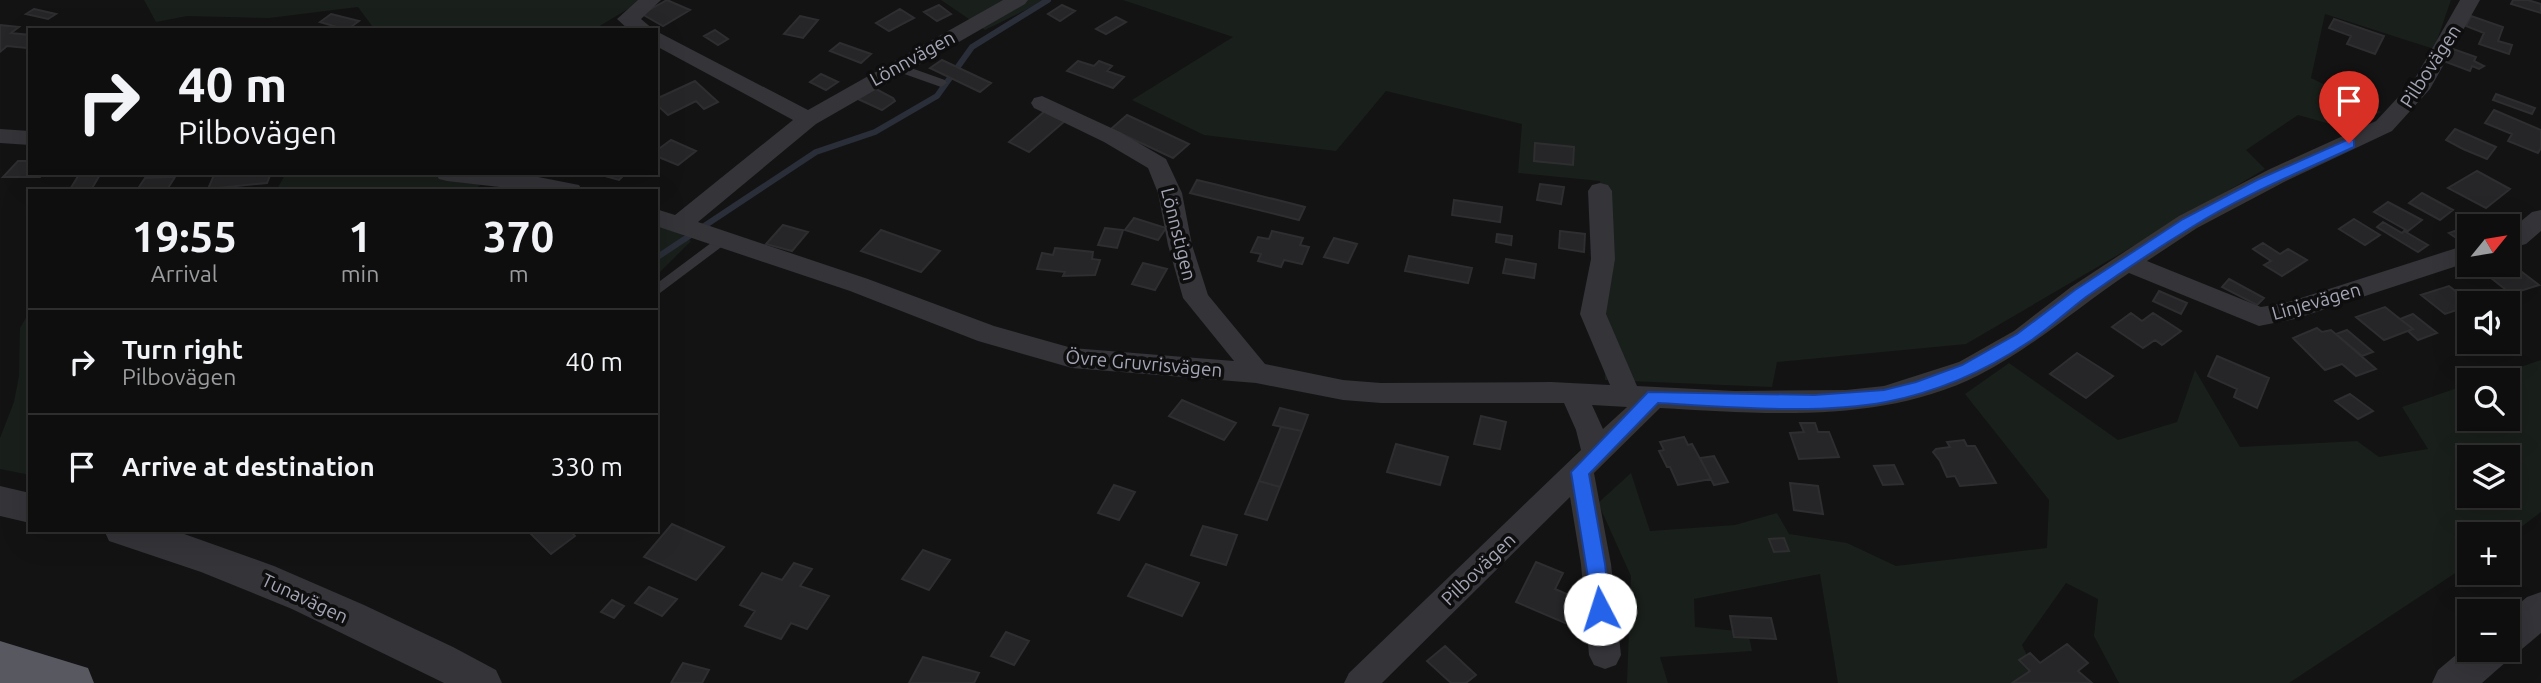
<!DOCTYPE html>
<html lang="en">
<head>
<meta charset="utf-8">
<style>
	body { margin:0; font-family:Ubuntu,sans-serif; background:#171718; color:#f1f3f6; height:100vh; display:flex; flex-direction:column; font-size:26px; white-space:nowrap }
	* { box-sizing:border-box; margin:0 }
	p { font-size:23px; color:#9b9c9e }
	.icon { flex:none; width:38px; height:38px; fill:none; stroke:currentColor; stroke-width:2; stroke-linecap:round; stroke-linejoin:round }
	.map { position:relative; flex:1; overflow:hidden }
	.sheet { position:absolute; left:28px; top:189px; width:630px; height:343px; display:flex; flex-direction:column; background:#0e0e0f; border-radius:0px; box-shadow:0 7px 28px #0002,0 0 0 2px #2e2e2f }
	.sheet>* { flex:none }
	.top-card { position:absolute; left:28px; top:28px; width:630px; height:147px; border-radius:0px; box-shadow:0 7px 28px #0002,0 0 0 2px #2e2e2f; background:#0e0e0f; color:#f1f3f6; overflow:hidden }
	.needle { width:46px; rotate:60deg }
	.tools { position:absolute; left:2457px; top:214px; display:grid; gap:14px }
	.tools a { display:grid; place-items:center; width:63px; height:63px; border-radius:0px; background:#0e0e0f; box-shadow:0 7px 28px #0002,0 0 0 2px #2e2e2f; font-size:35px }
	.pin { position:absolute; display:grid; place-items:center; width:60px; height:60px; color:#fff; margin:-72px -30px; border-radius:50% 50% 50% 0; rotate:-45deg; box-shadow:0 0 7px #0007 }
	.pin .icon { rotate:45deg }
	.me { position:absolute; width:77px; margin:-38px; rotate:355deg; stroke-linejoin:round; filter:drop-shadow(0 0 5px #0008) }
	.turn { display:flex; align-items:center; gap:24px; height:147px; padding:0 35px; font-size:32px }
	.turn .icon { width:91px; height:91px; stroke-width:2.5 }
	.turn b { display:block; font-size:49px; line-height:60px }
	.eta { display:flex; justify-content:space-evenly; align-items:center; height:119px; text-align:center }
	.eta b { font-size:42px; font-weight:600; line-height:49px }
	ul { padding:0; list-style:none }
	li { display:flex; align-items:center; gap:21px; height:105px; padding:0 35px; border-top:2px solid #2e2e2f }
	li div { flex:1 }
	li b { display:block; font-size:26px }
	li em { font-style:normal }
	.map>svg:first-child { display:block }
</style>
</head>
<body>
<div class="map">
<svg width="2541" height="683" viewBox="0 0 2541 683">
	<rect width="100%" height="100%" fill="#131314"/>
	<path fill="#191f1b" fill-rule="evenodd" d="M144 0H643L593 30H375L358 7 269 18 187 16 156 22Z
		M941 0H1046L985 30Z
		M1123 0H2451L2434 49 2325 14 2311 78 2381 112 2348 129 2298 115 2246 150 2265 169 1966 344 1777 362 1772 387 1605 380 1600 181 1518 173 1522 124 1386 91 1336 151 1204 135 1132 100 1233 37Z
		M286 173H495L473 191H276Z
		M656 222 672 227 691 241 656 276Z
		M30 311V475L0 469V438L14 402 19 376 20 328Z
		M2541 360V512L2508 537V534H2469V564L2289 683H2119L2094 636 2098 599 2066 583 2022 645 2040 683H1838L1820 574 1694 599 1695 627 1748 632 1752 651 1660 657 1668 683H1627L1631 576 1598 503 1631 473 1650 531 1735 525 1777 513 1789 534 1847 543 1896 566 2047 548 2049 500 1965 394 2009 363 2118 440 2177 422 2195 370 2240 447 2357 441 2379 457 2428 449 2402 407 2469 384V418H2508V380H2482ZM2469 457H2508V495H2469Z"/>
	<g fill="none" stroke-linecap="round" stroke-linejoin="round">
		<path stroke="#292e38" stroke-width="6" d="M656 258 816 152 875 132 937 96 972 47 1048 0"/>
	</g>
	<path fill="#262628" stroke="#2e2d30" stroke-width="2" d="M667 0 690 10 663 26 642 14Z
		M2513 0H2528L2541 4V13L2511 4Z
		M939 5 951 14 937 21 924 12Z
		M1062 5 1075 11 1060 21 1048 14Z
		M34 9 56 14 48 19 26 14Z
		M900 9 914 18 889 31 876 23Z
		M331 14 359 21 347 30 320 22Z
		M800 16 818 20 803 38 784 34Z
		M2471 16 2503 27 2498 41 2512 45 2509 54 2479 44 2484 33 2466 26Z
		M1116 17 1126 22 1106 34 1096 29Z
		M2334 19 2384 36 2375 54 2347 44 2351 36 2329 28Z
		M0 25 19 27 11 33 30 35V46L27 48 7 46 0 52Z
		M715 30 728 39 718 45 704 36Z
		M840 43 871 54 861 63 830 51Z
		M2453 49 2476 57 2474 61 2484 66 2479 69 2472 66 2470 71 2446 62Z
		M942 60 991 83 980 92 930 68Z
		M1078 61 1094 66 1099 61 1112 66 1107 71 1124 77 1113 88 1067 71Z
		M821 74 838 82 826 90 810 82Z
		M695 81 718 102 704 109 696 101 668 115 656 104V99Z
		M874 88 893 98 895 101 882 110 858 99Z
		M2496 94 2535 108 2532 114 2493 100Z
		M2494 110 2541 130V148L2538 153 2508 141 2512 134 2485 123Z
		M1045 111 1066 120 1029 152 1009 142Z
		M1127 115 1189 144 1173 158 1111 129Z
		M2455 129 2496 147 2487 159 2463 149 2446 140Z
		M671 140 696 151 678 165 656 156V151Z
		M1535 143 1574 147 1573 165 1534 161Z
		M18 161H30V173H43L40 177H3Z
		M2477 171 2510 189 2486 208 2448 188Z
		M80 173H101L91 190 69 191Z
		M234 173H271L267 183 208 189 214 175Z
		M594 173H626L619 180Z
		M175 177 168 188 137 190 145 178Z
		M1197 180 1214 184 1305 207 1299 220 1190 193Z
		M1540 184 1564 187 1561 204 1537 200Z
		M2422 193 2453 210 2440 220 2409 203Z
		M1454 200 1502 207 1500 222 1452 215Z
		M2388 202 2422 220 2408 231 2374 212Z
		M1134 218 1166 228 1158 240 1125 230Z
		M2354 219 2380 235 2365 245 2339 229Z
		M2383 222 2402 233 2404 231 2428 245 2418 252 2377 227Z
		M783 225 808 232 792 251 766 244Z
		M2469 226V237L2459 240 2449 233Z
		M1105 228 1123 230 1117 248 1098 245Z
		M881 230 940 251 921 272 861 251Z
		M1272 231 1303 238 1300 245 1309 247 1302 264 1284 260 1281 267 1258 261 1261 254 1251 252 1258 237 1269 239Z
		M1560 231 1585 234 1584 252 1559 248Z
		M1497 234 1512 236 1511 245 1496 242Z
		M1334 238 1357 244 1348 263 1324 257Z
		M2263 243 2280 254 2288 249 2307 260 2282 276 2264 265 2271 261 2253 249Z
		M1055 248 1093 252 1092 259 1100 260 1095 275 1063 276 1065 272 1037 269 1042 253 1053 255Z
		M1409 256 1472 268 1468 283 1405 271Z
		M1506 259 1536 264 1534 278 1503 273Z
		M1143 263 1167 269 1155 290 1132 284Z
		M2514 266 2539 285 2511 294 2486 274Z
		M2229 279 2264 298 2257 305 2222 287Z
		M2449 286 2471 303 2469 306 2445 314 2421 295Z
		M2159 291 2187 303 2181 314 2153 301Z
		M2385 307 2400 319 2413 329 2384 340 2356 317Z
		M2131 313 2142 321 2153 313 2181 331 2162 345 2155 340 2143 348 2112 327Z
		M2413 314 2437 333 2418 340 2408 331 2413 329 2400 319Z
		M2317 328 2322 332 2331 330 2376 369 2356 376 2342 364 2325 370 2293 338Z
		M2347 330 2373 352 2362 356 2336 334Z
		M2077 353 2113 376 2086 398 2050 374Z
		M2217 356 2269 378 2257 408 2234 397 2237 389 2208 376Z
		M2484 367 2497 376 2489 380H2469L2464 376Z
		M2350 394 2373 411 2358 419 2335 401Z
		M1182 400 1236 423 1224 440 1169 416Z
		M1280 408 1308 415 1302 431 1273 425Z
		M1481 416 1506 422 1500 449 1474 444Z
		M1800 423H1815L1818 432H1829L1839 457 1799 459 1790 433 1804 432Z
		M1281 427 1302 431 1280 487 1259 481Z
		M1684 437 1688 445 1692 444 1711 479 1678 485 1670 467H1667L1659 451 1664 450 1660 442Z
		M1964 440 1967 446H1975L1996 483 1960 486 1955 476 1947 477 1940 461 1933 452 1936 449 1950 447 1947 442Z
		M1396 444 1448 457 1440 485 1387 472Z
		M1714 456 1728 482 1714 485 1700 458Z
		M1894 465 1903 484 1883 485 1874 466Z
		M1259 481 1280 487 1267 520 1245 514Z
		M1790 483 1818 486 1823 514 1794 510Z
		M1114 485 1135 492 1119 520 1098 513Z
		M672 524 724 547 696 580 644 557Z
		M1203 526 1237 535 1226 565 1191 555Z
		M527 530H569L575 536 551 554Z
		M1784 538 1789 551 1774 552 1769 539Z
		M923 550 950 560 929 590 902 579Z
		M1536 562 1563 573 1555 589 1583 601 1572 626 1516 602Z
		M794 563 812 569 800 586 829 596 807 629 791 623 781 639 745 626 755 611 740 605 762 573 782 580Z
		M1146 564 1199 583 1182 616 1128 596Z
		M649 587 677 599 662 616 635 603Z
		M612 600 624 606 614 618 601 612Z
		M1730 616 1771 618 1776 639 1734 637Z
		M1006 632 1029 641 1014 665 991 656Z
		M2067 644 2088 663 2078 671 2092 683H2012L2030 671 2019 660 2030 653 2040 663Z
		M1445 646 1476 675 1466 683H1451L1427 661Z
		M923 657 979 673 974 683H909Z
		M683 663 709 670 702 683H671Z"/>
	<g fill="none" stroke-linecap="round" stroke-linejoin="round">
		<path fill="#343439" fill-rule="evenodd" d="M897 63 945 80 947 83 941 87 893 70 891 67Z
			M723 234 730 239 728 242 656 296V284Z"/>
		<path fill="#343439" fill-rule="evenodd" d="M638 0H661L641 19 654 30H629L617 19Z
			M1003 0H1028L1025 4 816 124 698 222 868 279 994 326 1072 348 1234 361 1183 298 1168 245 1158 193 1148 168 1104 142 1034 108 1031 103 1034 98 1042 96 1120 132 1166 159 1182 193 1192 245 1208 295 1265 364 1343 380 1381 383 1551 382 1610 385 1580 314 1591 259 1588 191 1592 185 1600 183 1608 185 1612 191 1615 259 1606 314 1637 386 1735 391 1846 390 1884 386 1959 362 2014 331 2071 287 2179 216 2270 169 2376 121 2414 80 2460 0H2480L2430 89 2392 131 2286 181 2197 228 2147 261 2261 307 2285 303 2469 244V262L2295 319 2259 326 2129 273C2078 307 2034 347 1979 375 1882 424 1765 414 1660 408L1594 473 1611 564 1621 655 1616 665 1605 669 1594 665 1589 655 1581 564 1570 497 1382 683H1344L1349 673 1581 450 1576 430 1564 403H1381L1343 400 1256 383 1072 368 978 341 850 291 656 226V209L675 215 793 120 656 46V31L808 110ZM1592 405 1627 407 1603 429Z
			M0 129 30 131V145L0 143Z
			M435 173H518L579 185 583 191H534L447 181 439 179Z
			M2541 210V231L2526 244 2508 249V232L2532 212Z"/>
		<path fill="#343439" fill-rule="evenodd" d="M0 486 30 493V523L0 516Z
			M104 530H173L274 566 364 605 453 647 496 670 502 683H444L292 609 201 572 109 541Z
			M2541 592V633L2522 649 2511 653 2507 661 2482 683H2432L2438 670 2469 644V649H2508V613L2527 597Z"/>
		<path fill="#585861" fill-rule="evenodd" d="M0 641 88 668 94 683H0Z"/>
	</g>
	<path fill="#2563eb" stroke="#184099" stroke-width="2" d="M2349 139 2354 140V147C2300 172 2243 195 2192 227 2156 249 2120 273 2086 297 2066 312 2048 330 2027 343 1985 371 1936 392 1886 402 1818 415 1727 407 1658 403L1589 474 1605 564 1610 609 1607 615 1600 617 1594 615 1571 472 1648 392 1814 395 1884 390 1916 382 1962 365 2017 334 2075 290 2183 219 2257 180Z"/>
	<g text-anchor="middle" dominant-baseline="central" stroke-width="7" stroke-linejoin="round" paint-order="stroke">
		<g font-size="19" fill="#a4a6b5" stroke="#0e0e0f">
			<text transform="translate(912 58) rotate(-29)">Lönnvägen</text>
			<text transform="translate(2430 66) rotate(-57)">Pilbovägen</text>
			<text transform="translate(1179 234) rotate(76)">Lönnstigen</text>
			<text transform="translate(2316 301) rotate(-16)">Linjevägen</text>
			<text transform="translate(1144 363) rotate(5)">Övre Gruvrisvägen</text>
			<text transform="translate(1478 569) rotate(-44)">Pilbovägen</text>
			<text transform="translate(305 598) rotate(25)">Tunavägen</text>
		</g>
	</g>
</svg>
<div class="tools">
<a><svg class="needle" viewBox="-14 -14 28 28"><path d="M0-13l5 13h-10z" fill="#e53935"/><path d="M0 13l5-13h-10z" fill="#9b9c9e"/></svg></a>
<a><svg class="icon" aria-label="sound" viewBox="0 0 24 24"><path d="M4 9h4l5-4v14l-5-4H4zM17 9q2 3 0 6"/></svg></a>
<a><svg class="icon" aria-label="search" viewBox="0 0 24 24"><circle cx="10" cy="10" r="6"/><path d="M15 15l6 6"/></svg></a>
<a><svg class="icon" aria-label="layers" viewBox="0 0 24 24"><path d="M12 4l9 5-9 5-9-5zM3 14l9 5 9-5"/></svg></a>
<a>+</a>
<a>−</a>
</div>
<div class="pin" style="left:2349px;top:143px;background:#d93025"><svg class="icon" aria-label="arrive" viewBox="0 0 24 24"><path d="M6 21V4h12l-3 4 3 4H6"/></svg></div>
<svg class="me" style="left:1600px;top:609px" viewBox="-20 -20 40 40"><circle r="19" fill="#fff"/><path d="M0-13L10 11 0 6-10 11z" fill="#2563eb"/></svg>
<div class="top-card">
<div class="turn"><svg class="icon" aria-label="right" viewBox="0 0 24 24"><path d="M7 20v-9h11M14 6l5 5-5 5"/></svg><div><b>40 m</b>Pilbovägen</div></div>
</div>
<section class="sheet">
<div class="eta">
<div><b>19:55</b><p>Arrival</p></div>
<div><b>1</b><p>min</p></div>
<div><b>370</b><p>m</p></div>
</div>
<ul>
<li><svg class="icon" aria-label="right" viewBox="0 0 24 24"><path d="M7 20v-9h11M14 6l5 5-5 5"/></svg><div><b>Turn right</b><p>Pilbovägen</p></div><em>40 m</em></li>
<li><svg class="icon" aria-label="arrive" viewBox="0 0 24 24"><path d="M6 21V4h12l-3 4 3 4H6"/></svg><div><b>Arrive at destination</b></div><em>330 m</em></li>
</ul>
</section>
</div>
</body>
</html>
